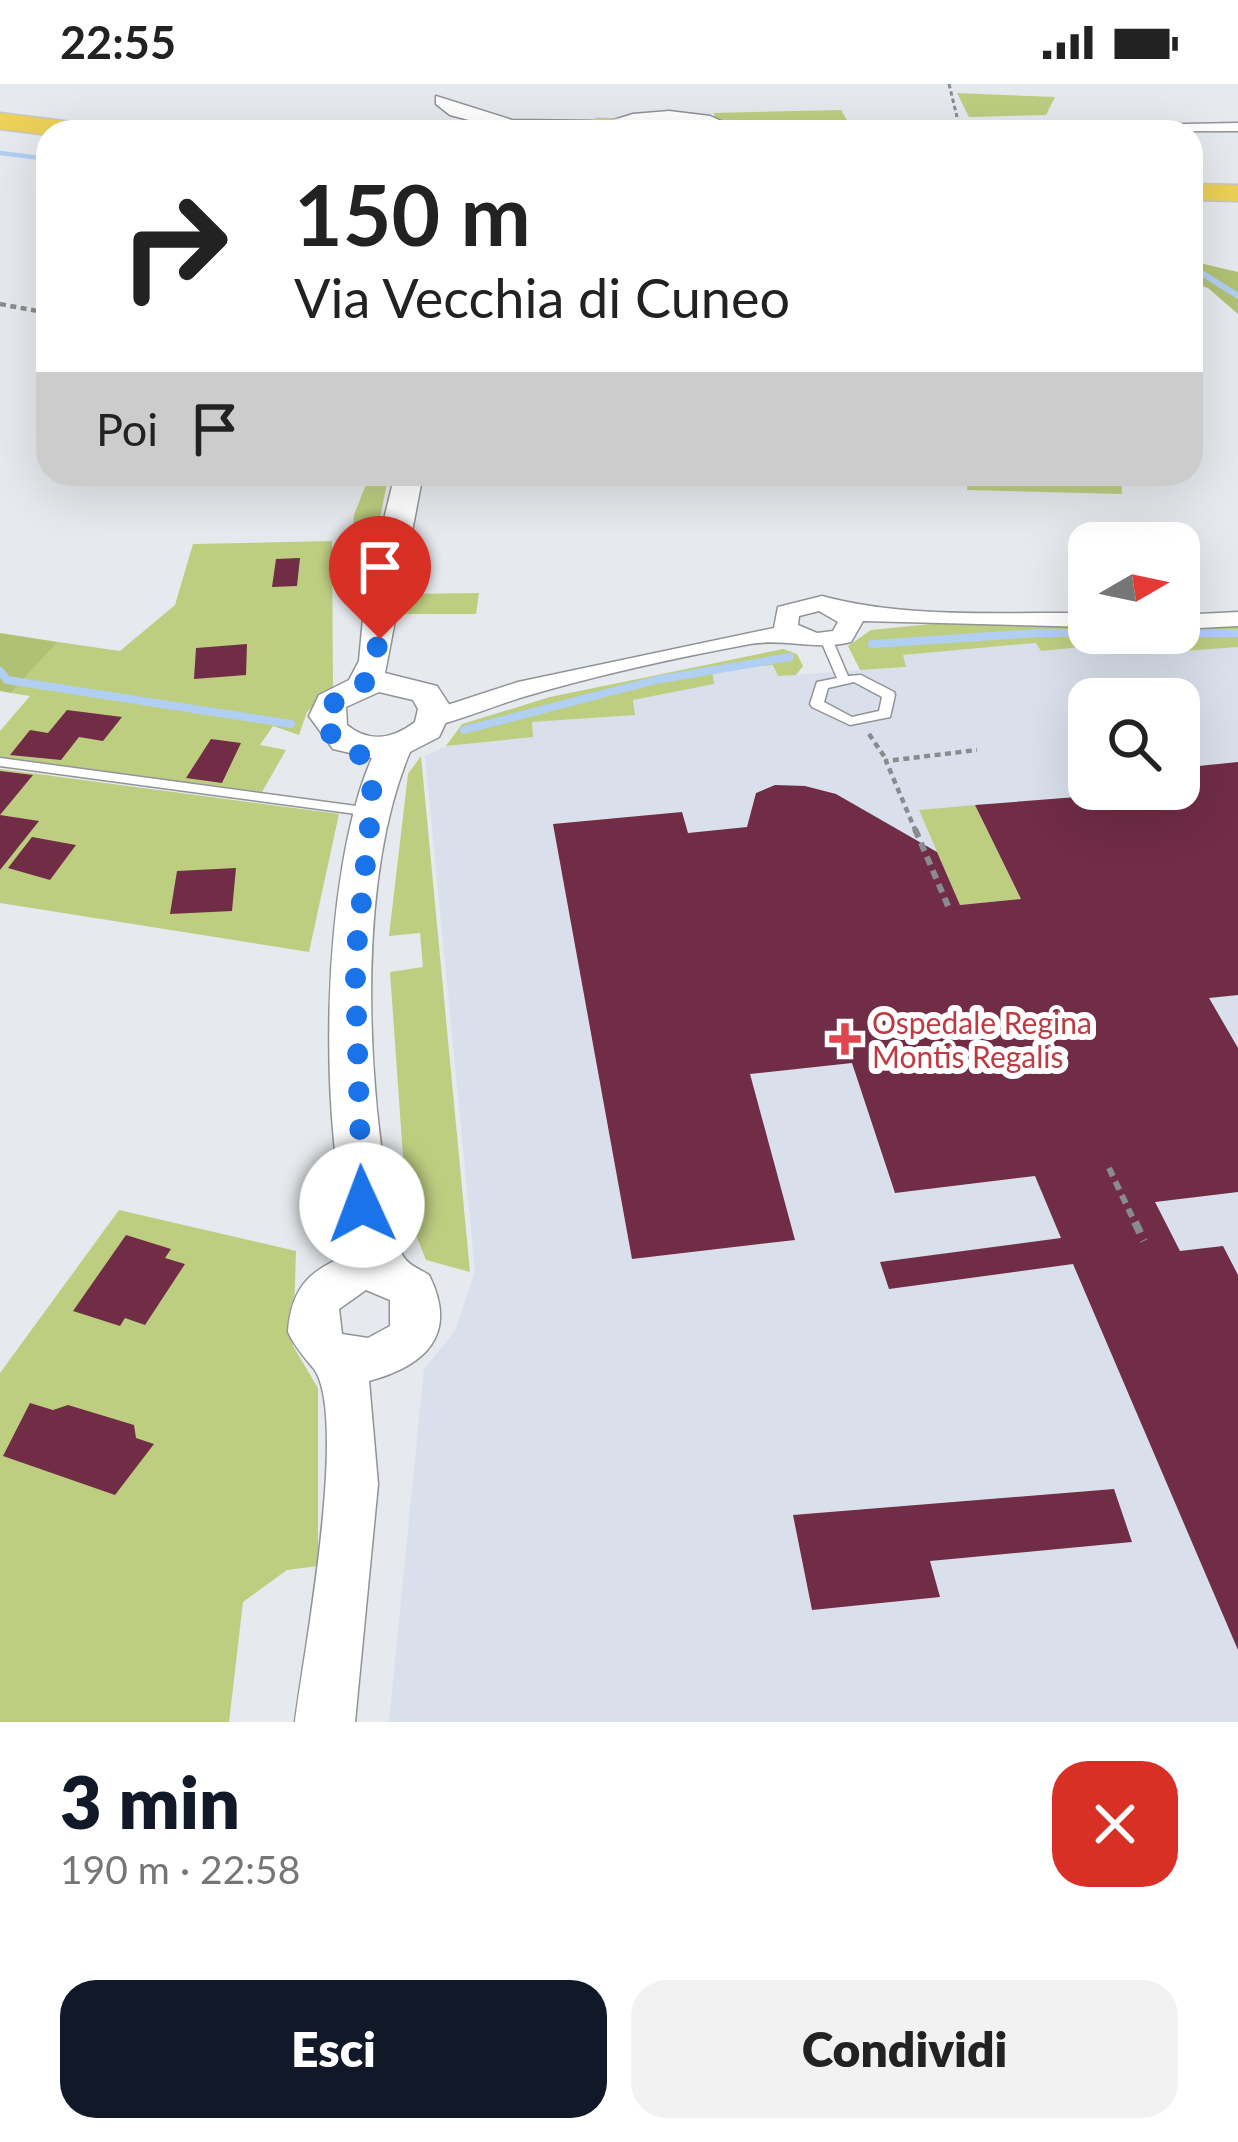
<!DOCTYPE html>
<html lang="it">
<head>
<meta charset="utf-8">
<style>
	body { margin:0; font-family:Lato,sans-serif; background:#f2f2f2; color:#222; height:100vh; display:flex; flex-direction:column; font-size:45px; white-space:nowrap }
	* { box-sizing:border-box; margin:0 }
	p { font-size:39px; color:#767676 }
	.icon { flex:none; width:66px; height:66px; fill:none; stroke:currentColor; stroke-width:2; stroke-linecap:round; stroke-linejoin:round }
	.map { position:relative; height:1638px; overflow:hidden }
	.panel { display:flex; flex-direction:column; background:#fff; flex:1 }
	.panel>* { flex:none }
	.hud { position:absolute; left:36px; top:36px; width:1167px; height:366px; border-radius:36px; box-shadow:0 12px 48px #0002; background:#fff; color:#222; overflow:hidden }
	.needle { width:78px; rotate:81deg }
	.buttons { position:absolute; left:1068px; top:438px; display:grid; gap:24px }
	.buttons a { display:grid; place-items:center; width:132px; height:132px; border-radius:24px; background:#fff; box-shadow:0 12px 48px #0002; font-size:60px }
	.pin { position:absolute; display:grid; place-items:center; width:102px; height:102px; color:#fff; margin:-123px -51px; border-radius:50% 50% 50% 0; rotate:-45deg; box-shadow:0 0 12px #0007 }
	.pin .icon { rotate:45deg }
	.me { position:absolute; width:132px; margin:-66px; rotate:358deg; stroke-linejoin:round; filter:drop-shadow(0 0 9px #0008) }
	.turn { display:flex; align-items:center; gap:42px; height:252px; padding:0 60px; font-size:54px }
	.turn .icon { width:156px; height:156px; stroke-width:2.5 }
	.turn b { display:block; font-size:84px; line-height:102px }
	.then { display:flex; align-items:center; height:114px; padding:0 60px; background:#0003; gap:24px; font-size:45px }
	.round { display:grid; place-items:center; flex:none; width:126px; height:126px; border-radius:36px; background:#f2f2f2 }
	.overview { display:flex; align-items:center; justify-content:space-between; height:204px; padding:0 60px }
	h1 { font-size:72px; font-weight:800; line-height:90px; color:#111827 }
	.button { display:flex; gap:24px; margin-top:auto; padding:24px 60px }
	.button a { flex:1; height:138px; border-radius:36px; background:#111827; color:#fff; font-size:48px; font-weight:800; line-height:138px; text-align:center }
	.button a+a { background:#f2f2f2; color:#222 }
	.status { display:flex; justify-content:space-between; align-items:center; height:84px; padding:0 60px; background:#fff; direction:ltr }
	.status svg { height:33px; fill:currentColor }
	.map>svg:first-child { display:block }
</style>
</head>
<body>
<div class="status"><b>22:55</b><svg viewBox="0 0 49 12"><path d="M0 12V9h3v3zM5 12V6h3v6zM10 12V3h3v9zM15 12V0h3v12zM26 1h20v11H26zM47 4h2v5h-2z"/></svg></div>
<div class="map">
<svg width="1238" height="1638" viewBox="0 0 1238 1638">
	<rect width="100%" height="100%" fill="#e6e9ed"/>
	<path fill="#d9e0eb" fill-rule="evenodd" d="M1037 559 1041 567 1102 561 1146 570 1238 563V1638H389L424 1285 455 1247 475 1187 425 672 446 662 532 653 531 638 634 631 632 616 713 600 712 586 773 581 779 592 905 583 902 571ZM1089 615H1179V705H1089Z"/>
	<path fill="#bece81" d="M957 9 1055 13 1046 31 969 33Z
		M841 26 851 43 863 46 944 38 945 48H745L715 35 714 29Z
		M370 390H389L362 521 346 516 354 431Z
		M968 390H1121L1122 410 967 406Z
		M332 457 333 604 307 628 299 651 273 642 260 661 286 666 262 708 0 674V647L30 612 11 609 58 558 120 567 175 521 193 460Z
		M479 509 476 530H402L404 510Z
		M941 539 1089 542V549L1238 542V563L1146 570 1102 561 1041 567 1036 559 903 571 906 583 860 586 848 562 871 546Z
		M783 565 797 570 803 582 796 591 778 592 773 581 712 586 714 600 633 616 635 631 532 638 533 653 446 662 462 640 550 613Z
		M421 672 470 1188 426 1176 407 1129 390 888 423 883 420 849 389 852 408 690Z
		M0 685 339 730 309 868 0 819Z
		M975 721 1021 815 960 821 919 726Z
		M119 1126 296 1167 293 1262 318 1304V1482L287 1486 243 1518 229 1638H0V1289Z"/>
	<path fill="#b1c174" d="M1191 177 1238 188V230L1208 204 1191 198Z
		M0 549 58 558 11 609 0 607Z"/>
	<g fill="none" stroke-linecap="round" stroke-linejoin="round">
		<path stroke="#b1cef3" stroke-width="4.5" d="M0 69 48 75
			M1191 182 1210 194"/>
		<path stroke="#b1cef3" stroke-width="6" d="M1205 191 1238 212"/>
		<path stroke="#b1cef3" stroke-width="8" d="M872 560 1039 549H1238
			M0 587 7 596 291 640
			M464 646 656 596 790 573"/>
	</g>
	<path fill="#712c46" d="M300 474 297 502 272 503 276 475Z
		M247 560 246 591 194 595 196 564Z
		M67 626 122 633 103 657 79 653 61 676 10 671 30 646 48 649Z
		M211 655 241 659 222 699 186 694Z
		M1238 678V911L1209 914 1238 964V1108L1155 1118 1180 1167 1223 1162 1238 1191V1566L1073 1180 889 1205 880 1178 1061 1154 1035 1092 895 1109 852 979 750 990 795 1156 632 1175 553 740 682 728 688 749 747 743 756 709 775 701 805 702 836 710 937 768 960 821 1021 815 975 721 1179 705V684Z
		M0 687 33 691 0 731 39 737 0 786Z
		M32 753 76 761 50 796 8 784Z
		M236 784 232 827 170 830 177 787Z
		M126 1151 171 1165 165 1174 185 1180 145 1241 125 1234 120 1242 73 1227Z
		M30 1319 53 1326 68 1321 134 1341 136 1354 154 1360 115 1411 3 1372Z
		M1114 1405 1132 1458 930 1477 940 1513 812 1526 793 1431Z"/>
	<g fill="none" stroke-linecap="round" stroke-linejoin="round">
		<defs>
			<path id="service" d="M827 553 833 557 848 592 861 591 894 608 895 611 890 633 850 641 812 623 810 620 817 598 837 594 821 557ZM854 598 882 613 879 627 852 633 824 618 828 604Z
				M0 674 371 724 378 728 371 732 0 682Z"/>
			<path id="minor" d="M669 27 710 32 746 48 669 36 598 47 591 43 633 30Z
				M1238 39V47L966 48 973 44Z
				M822 512C907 535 1000 528 1089 529V543L863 537 851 558C815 567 786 554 750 560 675 574 597 591 523 613 494 622 465 634 435 642L422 634 426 628 518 598 774 544 778 523ZM819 527 838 538 833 547 817 549 798 541 799 532Z
				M1238 528V542L1179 545V531Z"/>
			<path id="tertiary" d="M436 12 512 36 598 37 608 43 601 48H459L484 40 450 31 436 20Z
				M395 390H423L385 589 437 602 452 625 439 653 410 668C358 792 366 983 389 1114 392 1132 394 1162 406 1176 411 1182 423 1187 429 1191 459 1251 425 1282 369 1297L378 1400 355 1638H295C303 1573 349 1334 314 1285 305 1274 295 1263 288 1248 291 1202 312 1183 355 1169 316 1050 321 788 372 674L333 665 309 632 319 611 349 596 359 577 365 513ZM379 608 413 616 418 625 415 638C393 655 369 659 347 641L346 623ZM366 1206 390 1216V1242L368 1254 342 1250 339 1225Z"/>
			<path id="trunk" d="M0 29 88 40 101 48 48 51 0 45Z
				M598 35 697 40 710 48H589V38Z
				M1191 100 1238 101V117L1191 116Z"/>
		</defs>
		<use href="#service" stroke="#919397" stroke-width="3"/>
		<use href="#minor" stroke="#919397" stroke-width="3"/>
		<use href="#tertiary" stroke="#919397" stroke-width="3"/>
		<use href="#trunk" stroke="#c5c6c6" stroke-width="3"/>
		<path stroke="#898b8e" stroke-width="3" stroke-dasharray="4.5 3" stroke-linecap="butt" d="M949 0 957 33"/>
		<path stroke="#898b8e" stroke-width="4.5" stroke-dasharray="6 4.5" stroke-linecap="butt" d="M0 220 48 229
			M869 650 886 675
			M916 748 886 677 977 666"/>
		<path stroke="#898b8e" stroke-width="6" stroke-dasharray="9 6" stroke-linecap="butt" d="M915 745 948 822
			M1109 1084 1136 1141"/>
		<path stroke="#898b8e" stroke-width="8" stroke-dasharray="12 8" stroke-linecap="butt" d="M1135 1138 1144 1157"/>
		<use href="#service" fill="#fff" fill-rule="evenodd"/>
		<use href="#minor" fill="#fff" fill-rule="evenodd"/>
		<use href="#tertiary" fill="#fff" fill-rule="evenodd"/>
		<use href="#trunk" fill="#ecd057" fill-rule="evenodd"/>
	</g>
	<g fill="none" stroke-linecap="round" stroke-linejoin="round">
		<path stroke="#1a73e8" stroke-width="21" stroke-dasharray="0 37.8" d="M362 1121 355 878 373 710 357 663C338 657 327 652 322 632L344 608 364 600 380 555"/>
	</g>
	<path fill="#e0444e" stroke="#fff" stroke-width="4.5" d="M839 937h12v12h12v12h-12v12h-12v-12h-12v-12h12z"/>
	<g text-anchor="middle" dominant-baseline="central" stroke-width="12" stroke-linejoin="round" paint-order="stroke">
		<g font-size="30" fill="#be3a42" stroke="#fff" text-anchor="start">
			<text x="872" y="938">Ospedale Regina<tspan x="872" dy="34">Montis Regalis</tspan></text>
		</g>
	</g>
</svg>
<div class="buttons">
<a><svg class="needle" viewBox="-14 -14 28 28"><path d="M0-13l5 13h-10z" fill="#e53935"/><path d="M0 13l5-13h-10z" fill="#767676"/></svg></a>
<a><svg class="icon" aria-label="search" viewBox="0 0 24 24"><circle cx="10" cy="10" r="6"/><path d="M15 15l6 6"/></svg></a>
</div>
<div class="pin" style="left:380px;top:555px;background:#d93025"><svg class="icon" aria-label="arrive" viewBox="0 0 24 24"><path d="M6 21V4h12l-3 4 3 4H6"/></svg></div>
<svg class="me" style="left:362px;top:1121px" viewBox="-20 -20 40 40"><circle r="19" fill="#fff"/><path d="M0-13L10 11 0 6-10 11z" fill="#1a73e8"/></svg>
<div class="hud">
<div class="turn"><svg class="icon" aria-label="right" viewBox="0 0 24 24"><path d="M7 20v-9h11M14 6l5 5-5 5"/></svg><div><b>150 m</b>Via Vecchia di Cuneo</div></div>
<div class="then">Poi<svg class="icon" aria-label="arrive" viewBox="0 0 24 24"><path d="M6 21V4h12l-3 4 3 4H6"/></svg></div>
</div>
</div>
<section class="panel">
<div class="overview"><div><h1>3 min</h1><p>190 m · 22:58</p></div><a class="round" style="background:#d93025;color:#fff"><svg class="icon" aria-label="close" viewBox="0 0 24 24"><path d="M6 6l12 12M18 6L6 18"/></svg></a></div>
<div class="button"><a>Esci</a><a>Condividi</a></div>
</section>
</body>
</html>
